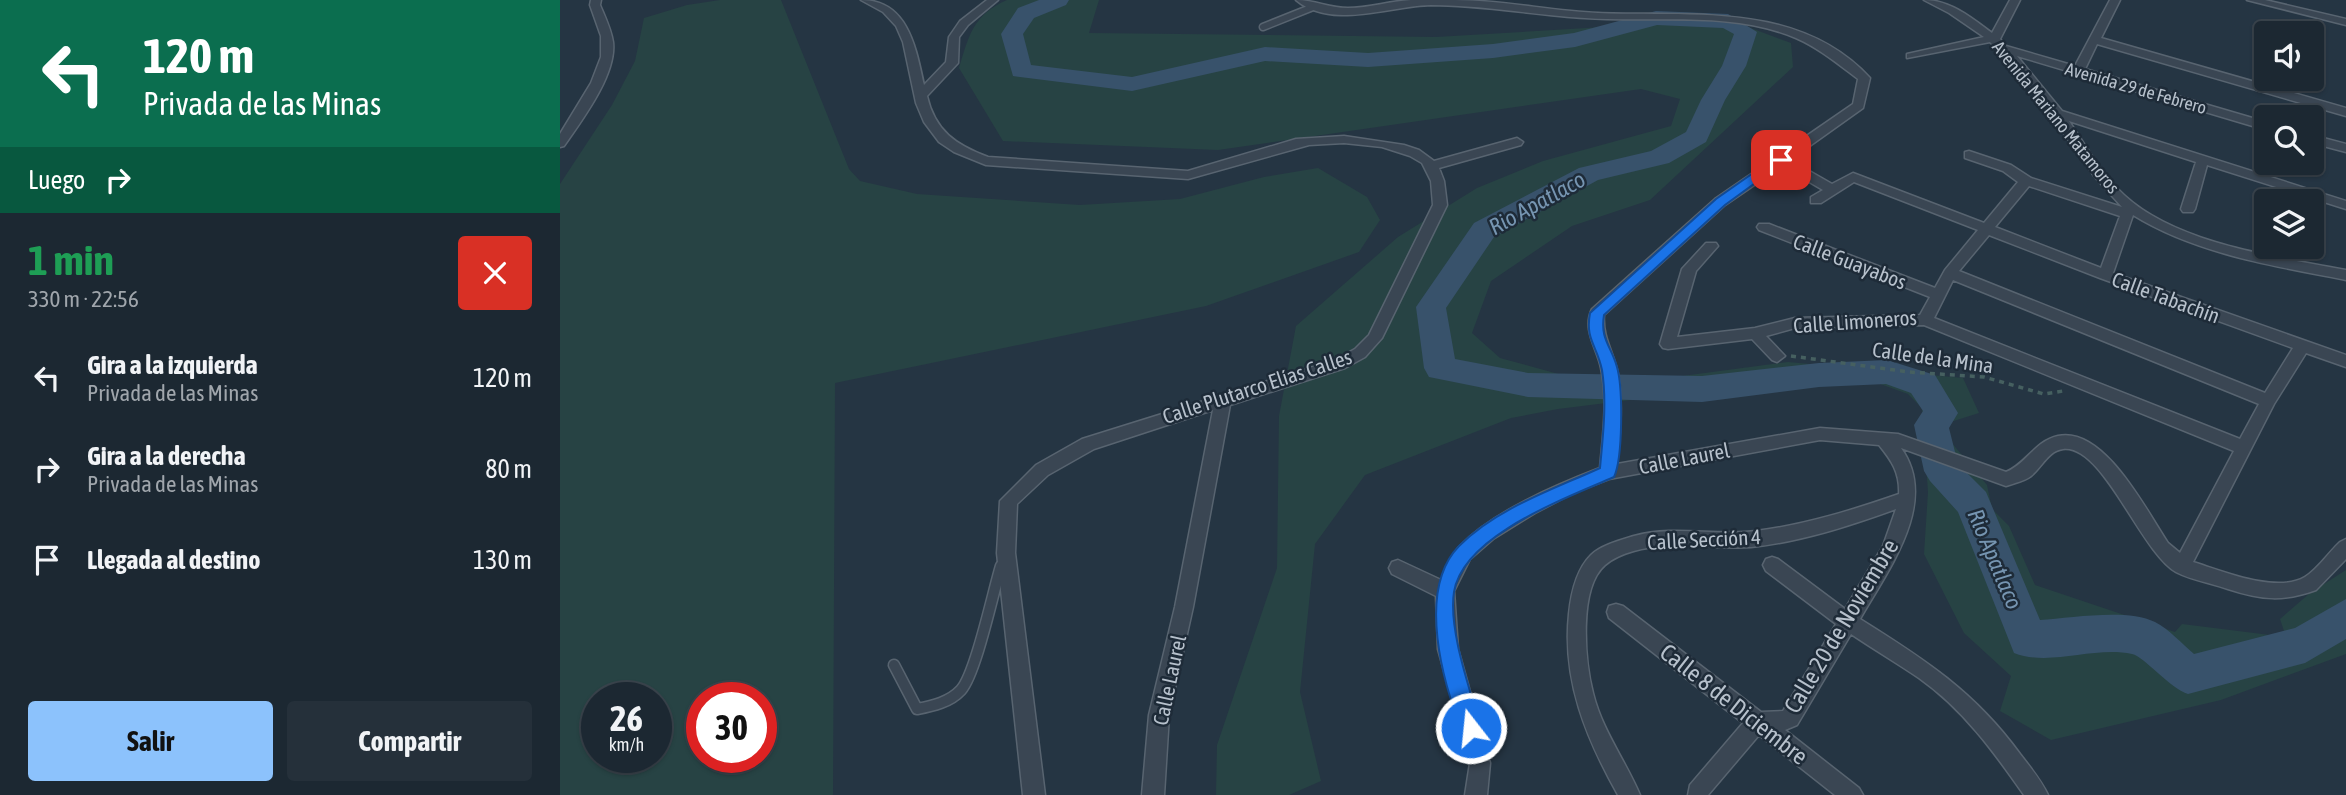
<!DOCTYPE html>
<html lang="es">
<head>
<meta charset="utf-8">
<style>
	body { margin:0; font-family:"Asap Condensed",sans-serif; background:#25303a; color:#f1f3f6; height:100vh; display:flex; flex-direction:column; font-size:26px; white-space:nowrap }
	* { box-sizing:border-box; margin:0 }
	p { font-size:23px; color:#a0a6ac }
	.icon { flex:none; width:38px; height:38px; fill:none; stroke:currentColor; stroke-width:2; stroke-linecap:round; stroke-linejoin:round }
	.map { position:relative; flex:1; overflow:hidden }
	.details { display:flex; flex-direction:column; background:#1c2832; width:560px }
	.details>* { flex:none }
	.guide { background:#0b6e4f; color:#fff; overflow:hidden }
	.buttons { position:absolute; left:1694px; top:21px; display:grid; gap:14px }
	.buttons a { display:grid; place-items:center; width:70px; height:70px; border-radius:7px; background:#1c2832; box-shadow:0 2px 5px #0004,0 0 0 2px #3a444d; font-size:35px }
	.speed { position:absolute; left:21px; top:682px; display:flex; gap:14px; font-size:35px; font-weight:700; text-align:center }
	.speed>* { display:grid; place-content:center; width:91px; height:91px; border-radius:50%; background:#1c2832; box-shadow:0 2px 5px #0004,0 0 0 2px #3a444d; line-height:1 }
	.speed small { font-size:18px; font-weight:400 }
	.speed .limit { border:10px solid #d22; background:#fff; color:#111 }
	.pin { position:absolute; display:grid; place-items:center; width:60px; height:60px; color:#fff; margin:-30px; border-radius:14px; box-shadow:0 4px 10px #0006 }
	.me { position:absolute; width:77px; margin:-38px; rotate:344deg; stroke-linejoin:round; filter:drop-shadow(0 0 5px #0008) }
	.turn { display:flex; align-items:center; gap:24px; height:147px; padding:0 28px; font-size:32px }
	.turn .icon { width:91px; height:91px; stroke-width:2.5 }
	.turn b { display:block; font-size:49px; line-height:60px }
	.then { display:flex; align-items:center; height:66px; padding:0 28px; background:#0003; gap:14px; font-size:26px }
	.round { display:grid; place-items:center; flex:none; width:74px; height:74px; border-radius:7px; background:#25303a }
	.overview { display:flex; align-items:center; justify-content:space-between; height:119px; padding:0 28px }
	h1 { font-size:42px; font-weight:700; line-height:52px; color:#1e9e55 }
	.action { display:flex; gap:14px; margin-top:auto; padding:14px 28px }
	.action a { flex:1; height:80px; border-radius:7px; background:#8cc2fc; color:#111; font-size:28px; font-weight:700; line-height:80px; text-align:center }
	.action a+a { background:#25303a; color:#f1f3f6 }
	ul { padding:0; list-style:none }
	li { display:flex; align-items:center; gap:21px; height:91px; padding:0 28px }
	li div { flex:1 }
	li b { display:block; font-size:26px }
	li em { font-style:normal }
	main { display:flex; flex:1; min-height:0 }
	.map>svg:first-child { display:block }
</style>
</head>
<body>
<main>
<section class="details">
<div class="guide">
<div class="turn"><svg class="icon" aria-label="left" viewBox="0 0 24 24"><path d="M17 20v-9H6M10 6l-5 5 5 5"/></svg><div><b>120 m</b>Privada de las Minas</div></div>
<div class="then">Luego<svg class="icon" aria-label="right" viewBox="0 0 24 24"><path d="M7 20v-9h11M14 6l5 5-5 5"/></svg></div>
</div>
<div class="overview"><div><h1>1 min</h1><p>330 m · 22:56</p></div><a class="round" style="background:#d93025;color:#fff"><svg class="icon" aria-label="close" viewBox="0 0 24 24"><path d="M6 6l12 12M18 6L6 18"/></svg></a></div>
<ul>
<li><svg class="icon" aria-label="left" viewBox="0 0 24 24"><path d="M17 20v-9H6M10 6l-5 5 5 5"/></svg><div><b>Gira a la izquierda</b><p>Privada de las Minas</p></div><em>120 m</em></li>
<li><svg class="icon" aria-label="right" viewBox="0 0 24 24"><path d="M7 20v-9h11M14 6l5 5-5 5"/></svg><div><b>Gira a la derecha</b><p>Privada de las Minas</p></div><em>80 m</em></li>
<li><svg class="icon" aria-label="arrive" viewBox="0 0 24 24"><path d="M6 21V4h12l-3 4 3 4H6"/></svg><div><b>Llegada al destino</b></div><em>130 m</em></li>
</ul>
<div class="action"><a>Salir</a><a>Compartir</a></div>
</section>
<div class="map">
<svg width="1786" height="795" viewBox="0 0 1786 795">
	<rect width="100%" height="100%" fill="#253543"/>
	<path fill="#274344" fill-rule="evenodd" d="M160 0H221L289 169 300 181 357 194 520 205 620 199 704 177 758 168 807 197 820 220 799 252 646 306 275 383 273 795H0V184L52 105 75 61 84 18 127 5ZM37 698H96V758H37ZM142 698H201V758H142Z
		M447 0H539L529 33 876 37 1111 23 1188 27 1231 43 1233 67 1090 200 1012 226 931 281 912 333 940 358 1013 378 1062 384 1228 362 1403 378 1419 413 1381 425 1386 436 1427 485 1432 509 1449 526 1475 585 1615 632 1622 624 1726 637 1720 619 1750 593 1786 570V654L1661 700 1491 740 1440 711 1451 676 1404 633 1364 554 1368 492 1362 408 1348 394 1312 381 1095 397 998 409 951 418 805 475 755 544 740 692 761 781 729 795H656L657 745 717 568 719 416 736 326 838 237 917 188 983 161 1111 126 1120 99 1081 89 658 150 443 141 399 68C409 35 413 15 447 0Z"/>
	<g fill="none" stroke-linecap="round" stroke-linejoin="round">
		<path fill="#38526b" fill-rule="evenodd" d="M479 0H509L506 5 474 18 463 34 471 65 572 77 705 47 808 53 933 44 1014 33 1096 11 1168 14 1197 32 1186 66 1165 100 1146 142 1109 163 1038 180 934 237 886 308 895 359 968 373 1142 376 1259 363 1327 360 1375 375 1398 413 1389 428 1398 464 1426 492 1480 620C1511 618 1567 608 1595 622 1609 629 1622 644 1634 654L1735 628 1786 599V639L1745 663 1628 694C1608 687 1585 657 1572 654 1533 646 1490 667 1454 653L1398 512 1370 481 1364 471 1354 425 1363 411 1351 393 1326 384 1259 387 1142 402 968 397 869 377 864 368 856 307 914 223 1019 168 1091 151 1126 132 1141 100 1162 66 1174 34 1163 28 1097 25 1015 47 933 58 808 67 705 61 572 91 453 76 441 34 458 8Z"/>
		<defs>
			<path id="lane-far1" d="M703 27 753 7"/>
			<path id="lane" d="M334 665 357 709C373 706 390 702 401 690 416 673 433 592 441 566"/>
			<path id="street" d="M31 0H41L40 5C45 17 51 29 53 42 57 74 22 120 4 146L0 147V134L31 83 41 57V36L30 5Z
				M301 0C348 0 356 48 364 85L386 62 389 37 400 21 427 0H438L408 25 399 37 398 63 367 96C375 131 396 145 428 157L628 171 736 139 784 136 844 145 859 150 874 161 957 138 963 142 961 145 879 168 884 181 887 205 822 338 805 357 785 368 670 405 633 607 609 715 604 795H582L589 715 615 607 653 410 534 449 488 475 457 504 455 553 485 795H463L437 553 440 501 476 465 522 439 775 360 795 349 809 335 873 205 871 181 862 163 850 156 822 147 784 143 749 145 628 179 426 165 394 152 379 142 364 122 356 103 343 42 336 26 323 12Z
				M736 0C754 0 769 8 788 8 809 8 830 1 851 0 865 0 880 0 894 0 942 0 990 11 1038 13 1131 17 1239 1 1310 78L1303 108 1230 160 1272 184 1293 173 1424 223 1458 182 1443 171 1405 158V152L1409 151 1451 165 1471 178 1562 207 1534 176 1464 77 1430 42 1347 58V54L1424 37 1389 13 1364 0C1390 0 1412 18 1432 33L1450 0H1460L1440 39 1446 46 1515 66 1550 0H1560L1541 38 1786 108V116L1537 44 1525 69 1706 122V130L1457 56 1502 111 1786 201V209L1647 165 1635 209 1633 212H1623L1621 209 1636 162 1509 121C1526 146 1541 174 1564 195 1617 244 1717 257 1786 270V280C1715 266 1636 254 1573 215L1553 273 1786 355V367L1746 353 1714 404 1633 562C1662 571 1717 594 1745 577 1758 569 1769 552 1780 542L1786 539V559L1756 590C1723 602 1702 600 1668 589 1651 583 1631 580 1616 572 1580 551 1543 444 1503 449 1488 451 1482 467 1471 476 1465 481 1454 483 1446 486L1341 448C1380 502 1328 570 1300 619 1364 659 1415 692 1460 754 1470 767 1481 780 1488 795H1464C1434 752 1403 709 1359 678 1337 663 1313 649 1291 634L1237 725 1225 730 1299 788 1303 795H1275L1199 735 1148 795H1128L1130 785 1183 723 1049 618 1047 612 1049 606 1056 604 1063 606 1201 712 1223 711 1276 624 1206 571 1203 565 1206 559 1212 557 1218 559 1285 609 1323 546 1336 509C1289 526 1240 542 1191 547 1163 549 1134 544 1106 546 1086 547 1060 552 1045 565 1018 588 1025 662 1033 693 1042 730 1065 760 1080 795H1058C1026 738 1002 680 1009 614 1011 594 1016 570 1031 555 1041 545 1061 540 1074 536 1114 525 1155 536 1196 531 1245 525 1293 510 1339 494 1340 473 1332 461 1319 445L1260 440 1049 479 1015 492 975 513 933 539 910 559 894 591 898 649 930 763 927 795H905L910 763 878 649 876 596 832 574 829 568 832 562 838 560 881 580C887 570 891 556 899 547 932 512 996 485 1040 468 1043 435 1048 401 1041 368 1037 348 1022 330 1032 309L1155 199 1293 104 1298 79C1278 64 1259 48 1236 38 1170 10 1094 23 1025 18 973 15 922 5 871 5 829 6 772 30 736 0ZM1222 166 1263 190 1251 197V203H1261L1294 182 1418 230 1385 270 1375 288 1209 224H1199L1197 227 1199 230 1370 297 1360 315 1235 318 1195 328 1117 337 1136 271 1158 246 1156 243H1146L1122 269 1100 344 1103 348 1108 349 1192 339 1212 360 1217 362 1225 356 1206 336 1235 328 1364 325 1674 451 1620 553 1608 543C1586 510 1544 426 1498 436 1475 441 1466 464 1446 472L1338 434 1260 428 1057 464C1060 434 1063 404 1058 374 1054 353 1042 337 1044 315L1165 205ZM1469 186 1560 216 1541 268 1435 227ZM1429 235 1540 278 1733 348 1705 393 1399 271ZM1393 280 1699 404 1680 439 1374 318Z
				M1687 0H1705L1786 19V25Z
				M1752 135 1786 144V152L1752 143Z"/>
		</defs>
		<use href="#lane-far1" stroke="#586470" stroke-width="9"/>
		<use href="#lane" stroke="#586470" stroke-width="13"/>
		<use href="#street" stroke="#586470" stroke-width="3"/>
		<path stroke="#466060" stroke-width="3.5" stroke-dasharray="5 5" stroke-linecap="butt" d="M1231 356 1349 372 1424 377 1484 394 1503 391"/>
		<use href="#lane-far1" stroke="#3a4653" stroke-width="6"/>
		<use href="#lane" stroke="#3a4653" stroke-width="10"/>
		<use href="#street" fill="#3a4653" fill-rule="evenodd"/>
	</g>
	<path fill="#1a73e8" stroke="#114b97" stroke-width="2" d="M1216 157 1227 160 1165 205 1044 315C1040 340 1051 345 1057 367 1063 388 1063 458 1054 477 1007 498 903 535 894 592 888 630 911 692 921 728L918 735 911 738 904 735C883 685 856 590 899 546 937 508 992 490 1040 468 1043 435 1047 403 1042 370 1037 345 1025 340 1030 313L1156 199Z"/>
	<g text-anchor="middle" dominant-baseline="central" stroke-width="5" stroke-linejoin="round" paint-order="stroke">
		<g font-size="18" fill="#b7c1cc" stroke="#1e2b38">
			<text transform="translate(1576 88) rotate(16)">Avenida 29 de Febrero</text>
			<text transform="translate(1496 117) rotate(51)">Avenida Mariano Matamoros</text>
		</g>
		<g font-size="21" fill="#b7c1cc" stroke="#1e2b38">
			<text transform="translate(1290 261) rotate(21)">Calle Guayabos</text>
			<text transform="translate(1606 297) rotate(20)">Calle Tabachín</text>
			<text transform="translate(1295 321) rotate(-4)">Calle Limoneros</text>
			<text transform="translate(1373 357) rotate(8)">Calle de la Mina</text>
			<text transform="translate(697 386) rotate(-18)">Calle Plutarco Elías Calles</text>
			<text transform="translate(1124 458) rotate(-11)">Calle Laurel</text>
			<text transform="translate(1144 539) rotate(-3)">Calle Sección 4</text>
			<text transform="translate(609 680) rotate(-78)">Calle Laurel</text>
		</g>
		<g font-size="23" font-style="italic" fill="#7695b1" stroke="#1e2b38">
			<text transform="translate(977 203) rotate(-29)">Rio Apatlaco</text>
			<text transform="translate(1435 559) rotate(67)">Rio Apatlaco</text>
		</g>
		<g font-size="24" fill="#b7c1cc" stroke="#1e2b38">
			<text transform="translate(1281 626) rotate(-59)">Calle 20 de Noviembre</text>
			<text transform="translate(1174 704) rotate(38)">Calle 8 de Diciembre</text>
		</g>
	</g>
</svg>
<div class="buttons">
<a><svg class="icon" aria-label="sound" viewBox="0 0 24 24"><path d="M4 9h4l5-4v14l-5-4H4zM17 9q2 3 0 6"/></svg></a>
<a><svg class="icon" aria-label="search" viewBox="0 0 24 24"><circle cx="10" cy="10" r="6"/><path d="M15 15l6 6"/></svg></a>
<a><svg class="icon" aria-label="layers" viewBox="0 0 24 24"><path d="M12 4l9 5-9 5-9-5zM3 14l9 5 9-5"/></svg></a>
</div>
<div class="speed"><div>26<small>km/h</small></div><div class="limit">30</div></div>
<div class="pin" style="left:1221px;top:160px;background:#d93025"><svg class="icon" aria-label="arrive" viewBox="0 0 24 24"><path d="M6 21V4h12l-3 4 3 4H6"/></svg></div>
<svg class="me" style="left:911px;top:728px" viewBox="-20 -20 40 40"><circle r="17" fill="#1a73e8" stroke="#fff" stroke-width="3"/><path d="M0-11L8 9 0 5-8 9z" fill="#fff"/></svg>
</div>
</main>
</body>
</html>
